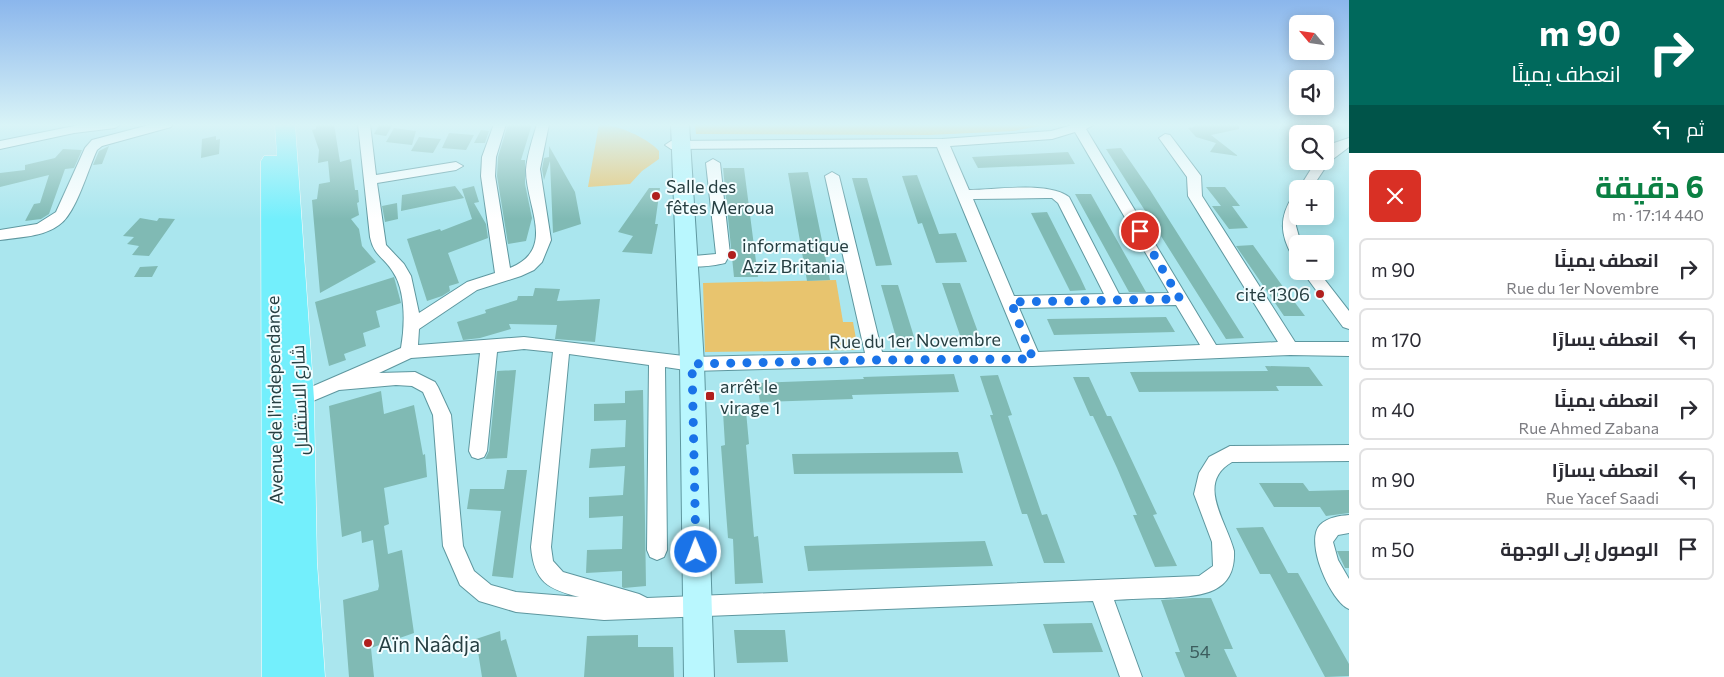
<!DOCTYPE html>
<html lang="ar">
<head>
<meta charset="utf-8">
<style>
	body { margin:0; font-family:Commissioner,Cairo,sans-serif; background:#f7f7f7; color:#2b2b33; direction:rtl; height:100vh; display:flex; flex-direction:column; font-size:19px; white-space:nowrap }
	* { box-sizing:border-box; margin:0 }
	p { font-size:16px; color:#7c7c81 }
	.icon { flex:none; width:28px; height:28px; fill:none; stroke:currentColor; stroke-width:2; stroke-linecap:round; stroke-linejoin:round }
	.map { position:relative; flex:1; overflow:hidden; direction:ltr }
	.details { display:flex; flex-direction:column; background:#fff; width:375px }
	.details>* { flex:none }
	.banner { background:#00695c; color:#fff; overflow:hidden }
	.needle { width:32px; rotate:299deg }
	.buttons { position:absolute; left:1289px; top:15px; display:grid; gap:10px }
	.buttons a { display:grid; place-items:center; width:45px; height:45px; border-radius:8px; background:#fff; box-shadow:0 2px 12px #0003; font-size:25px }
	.pin { position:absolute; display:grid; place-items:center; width:42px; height:42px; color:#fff; margin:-21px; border:2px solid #fff; border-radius:50%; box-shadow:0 1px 5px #0007 }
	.me { position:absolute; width:55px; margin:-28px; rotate:359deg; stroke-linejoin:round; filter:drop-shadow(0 0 4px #0008) }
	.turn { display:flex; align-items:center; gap:18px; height:105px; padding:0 20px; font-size:22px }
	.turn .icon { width:65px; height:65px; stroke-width:2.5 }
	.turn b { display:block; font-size:35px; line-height:42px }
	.then { display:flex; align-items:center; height:48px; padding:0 20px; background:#0003; gap:10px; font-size:19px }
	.round { display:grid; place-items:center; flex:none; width:52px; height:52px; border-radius:8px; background:#f7f7f7 }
	.summary { display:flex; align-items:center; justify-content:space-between; height:85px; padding:0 20px }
	h1 { font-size:30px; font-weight:700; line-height:38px; color:#0b8043 }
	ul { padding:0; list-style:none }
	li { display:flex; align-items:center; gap:15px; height:62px; margin:0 10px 8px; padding:0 10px; border:2px solid #e1e1e2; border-radius:8px }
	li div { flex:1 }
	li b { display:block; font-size:19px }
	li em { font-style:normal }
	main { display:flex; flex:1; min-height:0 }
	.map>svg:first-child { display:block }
</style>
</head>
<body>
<main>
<section class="details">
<div class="banner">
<div class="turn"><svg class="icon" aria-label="right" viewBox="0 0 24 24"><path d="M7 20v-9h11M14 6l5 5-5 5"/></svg><div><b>90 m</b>انعطف يمينًا</div></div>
<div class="then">ثم<svg class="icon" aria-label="left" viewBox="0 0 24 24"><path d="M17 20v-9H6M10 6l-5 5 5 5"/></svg></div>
</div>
<div class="summary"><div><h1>6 دقيقة</h1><p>440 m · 17:14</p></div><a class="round" style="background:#d93025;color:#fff"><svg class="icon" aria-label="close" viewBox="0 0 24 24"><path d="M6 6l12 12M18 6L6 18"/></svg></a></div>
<ul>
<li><svg class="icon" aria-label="right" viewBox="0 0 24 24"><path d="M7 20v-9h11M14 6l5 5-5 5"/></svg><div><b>انعطف يمينًا</b><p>Rue du 1er Novembre</p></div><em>90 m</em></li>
<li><svg class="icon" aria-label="left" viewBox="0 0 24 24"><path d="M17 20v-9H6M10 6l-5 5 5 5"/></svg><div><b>انعطف يسارًا</b></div><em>170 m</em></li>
<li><svg class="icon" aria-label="right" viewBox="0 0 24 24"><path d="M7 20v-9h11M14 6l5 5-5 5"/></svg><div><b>انعطف يمينًا</b><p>Rue Ahmed Zabana</p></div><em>40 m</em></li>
<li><svg class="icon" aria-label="left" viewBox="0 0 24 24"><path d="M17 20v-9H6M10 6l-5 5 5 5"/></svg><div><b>انعطف يسارًا</b><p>Rue Yacef Saadi</p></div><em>90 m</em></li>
<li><svg class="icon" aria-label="arrive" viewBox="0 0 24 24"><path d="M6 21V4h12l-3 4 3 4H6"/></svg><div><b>الوصول إلى الوجهة</b></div><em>50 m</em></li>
</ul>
</section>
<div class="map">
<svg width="1349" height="677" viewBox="0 0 1349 677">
	<rect width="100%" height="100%" fill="#aae6ee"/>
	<path fill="#e8c46e" d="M599 124C616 124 648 138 659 151V159L642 171 630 184 588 187Z
		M695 124H1050L1014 131 928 135 696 134Z
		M836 280 843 322H853L858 350 705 352 703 283Z"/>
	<path fill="#80bab4" d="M316 124H334L340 162 351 159 355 190H358L359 202 357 203 359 215 351 219 359 229 362 246 376 262 320 293 312 200 317 199 319 184 330 182 328 161 318 163 319 150 312 130 316 129Z
		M380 124H393L386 136 374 134Z
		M508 124H532L521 160H525V184L532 218 526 241 508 244 497 176 498 157Z
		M1193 124H1239V129L1211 135 1238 156 1210 152 1216 143 1196 137 1188 128 1194 127Z
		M394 128 416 131 412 145 386 142Z
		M481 130 489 131 485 143H474Z
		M449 133 474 135 466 150 442 148Z
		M216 136V140L220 139 219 154 201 158 202 139Z
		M419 137 441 139 433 153 411 151Z
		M109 146 102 164 93 165 99 151Z
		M549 146 575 192 581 224 553 233 550 161 544 180 542 169 544 158 549 157Z
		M1121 148 1150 190 1244 338 1226 339 1106 149Z
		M63 149 82 150 74 168 65 169 49 214 41 219 25 221 34 204 40 203 49 175 0 187V173L25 170V165L55 158Z
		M1068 152 1075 164 978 168 972 157Z
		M723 168H744L758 277H734Z
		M808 172 830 280 807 281 788 173Z
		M917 175 939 234 956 233 967 262 936 263 922 223 918 224 902 176Z
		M852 178H867L892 265 876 266Z
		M455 186 464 198 401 211 402 195Z
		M474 186 479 202 474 203 486 224 488 238 448 253 459 283 449 286 450 291 442 296 427 301 407 239 440 229 441 231 472 219 462 189Z
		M1206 187H1225L1240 206H1232L1248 228 1229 229 1212 206H1221Z
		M649 188H660L655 224H658L652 254 622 252 633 236 618 232Z
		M1075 194H1091L1146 292H1129Z
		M397 203 398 219 385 222 382 206Z
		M1047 212 1080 277 1086 290 1070 291 1031 213Z
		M140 218 157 221 159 218 175 219 149 256 132 255 139 246 127 244 134 237 123 236Z
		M1253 245 1281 284 1305 316H1284L1236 246Z
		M158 266 152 277H134L140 267Z
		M394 277 401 303 376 311 380 327 363 333 366 346 344 354 346 360 329 366 315 302Z
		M942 283H960L982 343 963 344Z
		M881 285H898L915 340 897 341Z
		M535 288 560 289 557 301 600 299 595 342 555 339 557 325 509 324 511 329 480 338 463 340 457 322 486 313 485 310 517 300 518 296H533Z
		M1166 317 1175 332 1054 335 1047 319Z
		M1265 366 1309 367 1323 386H1276L1279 391 1139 392 1130 372 1268 371Z
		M516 370 507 458 485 459 489 451 497 371Z
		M954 374 959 392 852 395 853 399 760 402 757 383 864 379 863 377Z
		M998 375 1012 415 1008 416 1042 515 1047 514 1065 563H1044L1027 514H1022L990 415H993L980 376Z
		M1073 377H1089L1107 416H1111L1157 514 1153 515 1177 566 1155 567 1133 515H1137L1117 468 1093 416H1090Z
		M643 390 646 586 624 588 622 587V571L586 573 587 550 622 549 623 516 589 518V497L623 495 625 466 589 468 591 449 625 447 626 420 594 421V404L625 403V391Z
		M381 391 384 414 414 405 423 455 425 454 427 477 384 488 389 524 384 526 388 554 402 550 414 633 371 648 374 677H349L343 600 378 590 379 586 373 540 362 543 361 531 342 537 329 406Z
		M746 411 749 444 746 445 754 537 758 536 763 583 735 584 733 539 728 538 721 446 725 445 723 412Z
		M958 452 963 473 794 474 792 454Z
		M507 470H527L513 578 492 576 501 511 467 509 470 489H504Z
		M1259 483H1303L1309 491 1349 490V513L1326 516 1320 507H1274Z
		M1263 527 1288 573H1298L1349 664V676L1325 677 1270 574H1260L1236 528Z
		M985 541 993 566 808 571 804 546Z
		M1337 551H1349V568H1345Z
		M1192 598H1211L1233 649H1224L1237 677H1185L1175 652H1180L1161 600Z
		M1092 623 1103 652 1053 653 1043 624Z
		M734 630H785L788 662 737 663Z
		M500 631 501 641 506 639 517 677H482L476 639Z
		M638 635V647H673L674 677H584L587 636Z"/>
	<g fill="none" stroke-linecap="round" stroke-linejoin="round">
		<defs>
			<path id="street" d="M84 124H121L115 128 74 133 0 149V141Z
				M153 124H173L171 127 102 146 97 150C88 169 76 214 59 225 43 237 20 237 0 240V230L37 224 56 212 85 148 92 140Z
				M358 124H370L376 175 456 162 463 166 456 170 377 183 386 245 404 264 411 276 419 313 467 282 495 273 481 176 482 157 494 124H506L496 157 495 176 510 268C557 249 526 207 526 170 527 155 533 138 537 124H549L540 169 551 240 542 262 534 270 521 276 477 290 419 329 418 345 524 337 692 357 865 353 825 176 832 172 839 176 882 352H1022L937 147 671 149 665 145 671 141 942 139 1051 131 1076 124H1095L1086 129 1216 345 1278 342 1188 196 1187 177 1159 138 1165 134 1170 135 1201 176 1202 196 1295 342H1349V356L1290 355 1033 366H875L692 371 665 367 667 550 664 557 657 560 650 557 647 550 649 365 569 354 551 547 553 561 563 572 639 594 647 598 1199 576 1213 566 1212 542 1194 494 1199 473 1209 457 1230 446 1349 445V461L1232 462C1195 483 1227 522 1234 551 1236 596 1198 596 1164 598 1147 598 1131 599 1114 600L1142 677H1120L1093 601 604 620 516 612 479 601 460 585 443 546 433 415 423 392 412 386 396 385 339 390 301 406 295 404 292 399 295 394 401 348C405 326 406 291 393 272 384 257 374 256 370 237ZM1075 132 1169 293 1119 294 1069 197C1048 181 995 190 969 190L950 146 1052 139ZM1046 198H1052L1058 203 1104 294 1014 296 973 199ZM1176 305 1200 345 1038 352 1019 308ZM524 349 553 352 531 547C534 582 548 589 579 597L516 592 491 585 474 571 463 546 451 415 438 387 435 382 415 372 379 373 411 358 480 353 469 451 472 457 478 459 484 457 487 451 497 352Z
				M1349 138V147L1329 162 1311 189 1298 190 1316 161H1325V152L1334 143Z
				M713 159 720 163 730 254 725 263C714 266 694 268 683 265L681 261 683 257 716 254 706 163Z
				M1298 194 1296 226 1301 244H1298V258L1293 257C1280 235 1279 217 1293 196Z
				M1302 271H1318L1349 311V329L1343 327Z
				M1349 515V533L1338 535 1333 542 1338 560 1349 579V609C1331 602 1304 542 1320 525 1328 517 1339 516 1349 515Z"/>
			<path id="secondary" d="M671 124H689L704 364 714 677H684L680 364Z"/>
			<path id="primary" d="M275 124H295L314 399 317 562 325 677H262L261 161 264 156H277Z"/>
		</defs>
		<use href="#street" stroke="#5e979f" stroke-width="2"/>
		<use href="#secondary" stroke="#5e979f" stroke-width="2"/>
		<use href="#primary" stroke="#fff" stroke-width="1"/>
		<use href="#street" fill="#fff" fill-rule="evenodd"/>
		<use href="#secondary" fill="#b9f7fe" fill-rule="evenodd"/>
		<use href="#primary" fill="#73effc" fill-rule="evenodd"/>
	</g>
	<linearGradient id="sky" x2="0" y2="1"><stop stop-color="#8bb6ec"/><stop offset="0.57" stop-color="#d9f4f7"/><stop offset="1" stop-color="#d9f4f7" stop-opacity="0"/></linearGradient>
	<rect width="1349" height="219" fill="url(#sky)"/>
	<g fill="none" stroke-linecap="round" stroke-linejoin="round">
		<path stroke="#1a73e8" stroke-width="9" stroke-dasharray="0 16.2" d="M696 552 692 364 875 360 1033 359 1011 302 1180 299 1140 231"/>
	</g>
	<g fill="#b0201e" stroke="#f2fdff" stroke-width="2">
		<circle cx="656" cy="196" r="5"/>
		<circle cx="732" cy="255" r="5"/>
		<circle cx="1320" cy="294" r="5"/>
		<rect x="705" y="391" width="10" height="10" rx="2.5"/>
		<circle cx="368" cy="643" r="5"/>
	</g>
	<g text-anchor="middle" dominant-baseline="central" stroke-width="4" stroke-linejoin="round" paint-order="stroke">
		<g font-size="18" fill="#263e41" stroke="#f2fdff" text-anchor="start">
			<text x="666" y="186">Salle des<tspan x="666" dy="21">fêtes Meroua</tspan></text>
			<text x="742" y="245">informatique<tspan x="742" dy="21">Aziz Britania</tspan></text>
			<text x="1310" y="294" text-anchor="end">cité 1306</text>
			<text x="720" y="386">arrêt le<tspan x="720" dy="21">virage 1</tspan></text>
		</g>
		<g font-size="18" fill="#263e41" stroke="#f2fdff">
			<text transform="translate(915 340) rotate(-1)">Rue du 1er Novembre</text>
			<text transform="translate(274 400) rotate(-91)">Avenue de l'independance</text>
			<text transform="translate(299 400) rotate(-92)">شارع الاستقلال</text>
		</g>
		<g font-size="18" fill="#3c5d5e">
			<text x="1200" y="651">54</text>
		</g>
		<g font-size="21" fill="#263e41" stroke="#f2fdff" text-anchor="start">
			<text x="378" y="643">Aïn Naâdja</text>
		</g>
	</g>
</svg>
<div class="buttons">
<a><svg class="needle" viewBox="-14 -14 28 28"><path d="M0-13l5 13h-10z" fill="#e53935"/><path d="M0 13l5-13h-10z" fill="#7c7c81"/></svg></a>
<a><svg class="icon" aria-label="sound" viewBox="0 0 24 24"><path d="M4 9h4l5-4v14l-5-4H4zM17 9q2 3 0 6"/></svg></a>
<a><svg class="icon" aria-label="search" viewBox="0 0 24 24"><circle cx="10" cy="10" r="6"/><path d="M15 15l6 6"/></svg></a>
<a>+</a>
<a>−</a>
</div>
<div class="pin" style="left:1140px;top:231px;background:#d93025"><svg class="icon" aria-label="arrive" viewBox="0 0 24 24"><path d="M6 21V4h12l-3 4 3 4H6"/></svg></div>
<svg class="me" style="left:696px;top:552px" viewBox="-20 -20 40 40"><circle r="17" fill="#1a73e8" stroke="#fff" stroke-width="3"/><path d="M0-11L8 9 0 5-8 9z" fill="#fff"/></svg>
</div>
</main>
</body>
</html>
